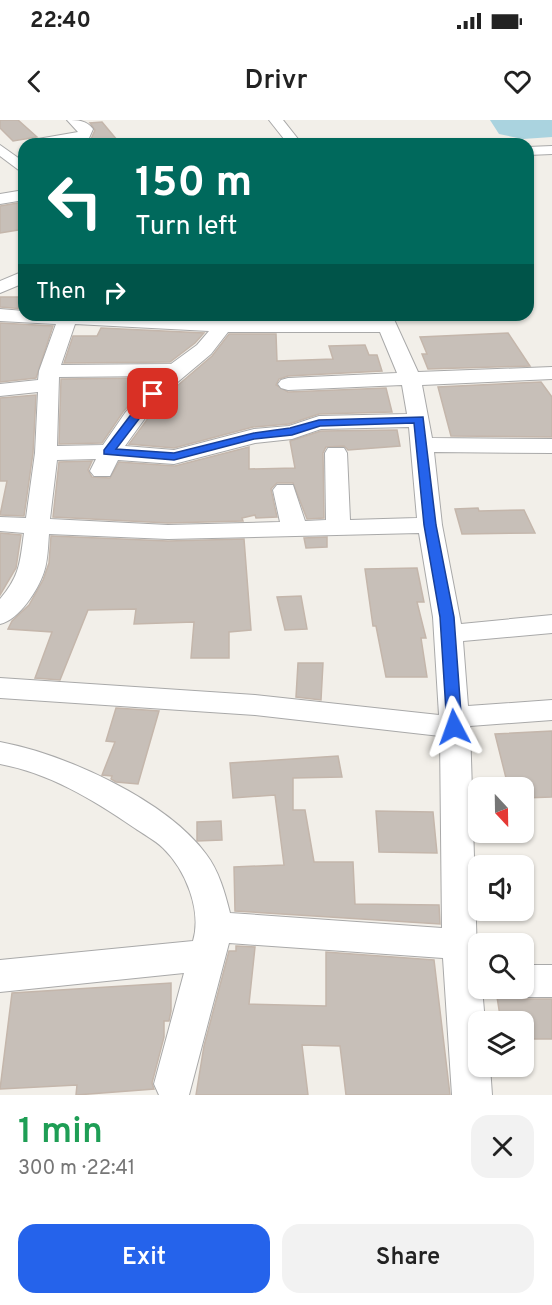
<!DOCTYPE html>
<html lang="en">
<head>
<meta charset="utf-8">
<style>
	body { margin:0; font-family:Overpass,sans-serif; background:#f2f2f2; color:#222; height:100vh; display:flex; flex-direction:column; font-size:22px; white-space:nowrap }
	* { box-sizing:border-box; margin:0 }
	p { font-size:20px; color:#767676 }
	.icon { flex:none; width:33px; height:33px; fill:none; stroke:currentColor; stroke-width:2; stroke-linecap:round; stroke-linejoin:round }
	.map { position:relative; height:975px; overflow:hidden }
	.side { display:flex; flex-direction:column; background:#fff; flex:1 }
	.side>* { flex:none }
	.hud { position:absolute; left:18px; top:18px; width:516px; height:183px; border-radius:18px; box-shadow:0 2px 4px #0004; background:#00695c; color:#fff; overflow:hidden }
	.needle { width:39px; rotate:158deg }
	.controls { position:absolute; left:468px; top:657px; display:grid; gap:12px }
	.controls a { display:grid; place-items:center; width:66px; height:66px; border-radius:12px; background:#fff; box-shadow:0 2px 4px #0004; font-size:30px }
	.pin { position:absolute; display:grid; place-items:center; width:51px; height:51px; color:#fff; margin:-26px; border-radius:12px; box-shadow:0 3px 9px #0006 }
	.me { position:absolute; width:66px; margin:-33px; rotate:356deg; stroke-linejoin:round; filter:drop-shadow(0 0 4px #0008) }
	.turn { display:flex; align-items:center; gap:21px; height:126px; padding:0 18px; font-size:27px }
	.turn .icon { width:78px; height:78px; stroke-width:2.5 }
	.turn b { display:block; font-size:42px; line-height:51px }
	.then { display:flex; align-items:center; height:57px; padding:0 18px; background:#0003; gap:12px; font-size:22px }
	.round { display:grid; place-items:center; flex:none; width:63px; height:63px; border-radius:18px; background:#f2f2f2 }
	.overview { display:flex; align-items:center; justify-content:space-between; height:102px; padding:0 18px }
	h1 { font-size:36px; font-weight:600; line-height:45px; color:#1e9e55 }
	.primary-button { display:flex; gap:12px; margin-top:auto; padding:12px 18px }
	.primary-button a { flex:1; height:69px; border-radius:18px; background:#2563eb; color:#fff; font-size:24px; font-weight:600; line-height:69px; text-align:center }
	.primary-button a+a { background:#f2f2f2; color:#222 }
	.status { display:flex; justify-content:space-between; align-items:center; height:42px; padding:0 30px; background:#fff; direction:ltr }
	.status svg { height:16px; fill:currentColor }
	header { display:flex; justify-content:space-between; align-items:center; height:78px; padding:0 18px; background:#fff; font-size:27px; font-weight:600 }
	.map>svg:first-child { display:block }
</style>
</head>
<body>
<div class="status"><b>22:40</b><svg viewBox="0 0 49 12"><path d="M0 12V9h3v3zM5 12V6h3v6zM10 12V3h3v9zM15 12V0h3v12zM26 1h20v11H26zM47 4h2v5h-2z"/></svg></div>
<header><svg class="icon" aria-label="back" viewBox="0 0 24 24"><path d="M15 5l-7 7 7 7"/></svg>Drivr<svg class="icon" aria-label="heart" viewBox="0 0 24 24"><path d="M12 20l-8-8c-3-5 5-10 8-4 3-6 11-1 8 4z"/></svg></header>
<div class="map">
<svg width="552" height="975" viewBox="0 0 552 975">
	<rect width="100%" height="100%" fill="#f2efe9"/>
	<path fill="#aad3df" d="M490 0H552V17L523 19 499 14Z"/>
	<path fill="#c7bfb8" stroke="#c4b6ab" stroke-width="1.5" d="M0 0H18L37 17 13 21 0 8Z
		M102 2 117 20 78 24 91 19 95 10 90 3Z
		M24 82V109L0 113V86Z
		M0 177H24V189L0 187Z
		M0 203 53 206 36 258 0 262Z
		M101 208 204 213 195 223 170 242 64 243 73 216H97Z
		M508 213 530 246 428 249 422 234H427L420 217Z
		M229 214H276L277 241 333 239 329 226 365 225 369 235H377L382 251 288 256 279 259 276 265 288 272 386 268 392 292 319 294 289 304 253 307 174 328 129 324 163 278 212 236Z
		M152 258 123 292 102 323 59 324 61 259Z
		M541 262 552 277V317L451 316 438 267Z
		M36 275 33 333 24 396 0 395 7 361H0V278Z
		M397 310 400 326 348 330 344 326 326 327 323 333 324 398 307 399 293 363H277L271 369 277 397 256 398 255 395 242 398 243 401 168 403 53 397 59 342 92 341 88 350 92 357 110 358 119 342 175 346 249 327V349L295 348 290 321 321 311Z
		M478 388 479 391 524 390 535 413 462 414 455 389Z
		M0 413 21 415 16 448 0 475Z
		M51 416 168 421 244 419 251 510 229 512V538H191L194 502 134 504 136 489 88 490 60 560 35 558 52 512 8 509 12 501 29 485 43 460 49 443Z
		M327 417V427L306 428 304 418Z
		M417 448 424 482H417L426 518H421L427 557H386L376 506H373L365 449Z
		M301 476 307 509 285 510 277 477Z
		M298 543H323L321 580 296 577Z
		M116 588 159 591 138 664 116 662 111 659 112 656 102 655 115 622 106 621Z
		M552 611V677L524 678V668H517L515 662H507L495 614Z
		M338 636 342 657 293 658V690H305L314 742H353L355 784 439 785 440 804 235 791 234 747 284 745 275 675 233 678 230 643Z
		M376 691 433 692 437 733 379 732Z
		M221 701 222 720 197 721V702Z
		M236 826 255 827 249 884 326 886V832L434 840 450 975H346L340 926 302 925 308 975H196L204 926 229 831H236Z
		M171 863V891L169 901H164V917L152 963 154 969 76 975 77 965 0 969 12 873Z
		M516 876 524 879H552V919H524V902H501L497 877Z"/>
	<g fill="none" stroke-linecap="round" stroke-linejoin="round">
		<defs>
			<path id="minor" d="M67 0C78 0 86 0 93 9L89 18 56 24H25L32 20 78 12Z
				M269 0H283L302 24H288Z
				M0 25 24 42V54L0 36Z
				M552 26V34L528 35V27Z
				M24 70V80L0 84V74Z
				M24 151V163L0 173V161Z
				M0 189 24 191V195H112L207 200 206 195H224L226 200H376L374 195H392L418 252 552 247V259L422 265 432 318 552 319V333L434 332 442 405 461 504 552 495V513L463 521 468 586 552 580V600L470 606 478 868H482L485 902H478V946H490L492 975H452L443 838 229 823 189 975H159L154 964 184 853 0 872V840L193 821C202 791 186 750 163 728 155 720 143 714 133 707 92 679 49 653 0 644V622C65 634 166 680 206 734 219 751 225 773 230 793L442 808 440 616 255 595 0 578V558L255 575 439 595 433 497 419 413 168 419 49 414C48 426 48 440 44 452 38 470 19 500 0 504V479C20 456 20 442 24 413L0 411V397L26 398 35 333 38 272 0 276V264L38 260 39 251 56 204 0 201ZM75 204 209 211 197 225 171 244 61 245ZM228 212H380L397 253 288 258 281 260 278 264 281 268 288 270 402 265 407 294 319 296 289 306 254 309 174 330 125 326 161 276 211 234ZM157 256 125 293 103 325 57 326 59 257ZM409 307 417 398 350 400 347 333 344 328H328L325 333 326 400 305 401 293 365H277L273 370 280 402 168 405 50 399 57 340 96 339 90 351 94 356H110L118 340 174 344 255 323 292 319 321 309Z
				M524 845H552V877H524L511 872 509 868H524Z"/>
		</defs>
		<use href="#minor" stroke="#a9a9a9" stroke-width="2"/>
		<use href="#minor" fill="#fff" fill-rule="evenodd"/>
	</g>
	<path fill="#2563eb" stroke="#184099" stroke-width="1.5" d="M149 271 158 274 116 329 174 333 254 313 290 308 319 300 423 297 436 405 454 497 462 607 460 611 454 613 447 607 440 497 424 405 414 303 320 306 292 315 254 319 174 340 104 334V330Z"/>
</svg>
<div class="controls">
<a><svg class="needle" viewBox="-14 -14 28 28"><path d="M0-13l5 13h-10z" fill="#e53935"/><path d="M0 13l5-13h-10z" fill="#767676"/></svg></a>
<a><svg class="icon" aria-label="sound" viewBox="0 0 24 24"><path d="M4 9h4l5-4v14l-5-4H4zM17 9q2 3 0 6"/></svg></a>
<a><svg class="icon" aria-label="search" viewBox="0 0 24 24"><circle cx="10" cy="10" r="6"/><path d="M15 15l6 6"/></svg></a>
<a><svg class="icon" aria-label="layers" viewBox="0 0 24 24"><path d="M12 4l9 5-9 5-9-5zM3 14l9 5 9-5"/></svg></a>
</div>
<div class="pin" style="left:153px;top:274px;background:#d93025"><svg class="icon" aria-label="arrive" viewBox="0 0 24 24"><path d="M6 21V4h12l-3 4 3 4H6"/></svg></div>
<svg class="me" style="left:454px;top:607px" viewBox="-20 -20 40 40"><path d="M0-17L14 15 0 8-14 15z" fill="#2563eb" stroke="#fff" stroke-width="4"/></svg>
<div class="hud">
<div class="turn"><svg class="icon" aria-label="left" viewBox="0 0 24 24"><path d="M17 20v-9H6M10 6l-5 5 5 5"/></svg><div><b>150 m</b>Turn left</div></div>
<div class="then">Then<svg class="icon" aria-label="right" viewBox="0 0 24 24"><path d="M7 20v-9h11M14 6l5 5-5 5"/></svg></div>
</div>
</div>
<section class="side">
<div class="overview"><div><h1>1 min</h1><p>300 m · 22:41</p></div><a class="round"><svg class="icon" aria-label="close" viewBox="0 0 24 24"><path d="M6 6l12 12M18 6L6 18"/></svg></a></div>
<div class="primary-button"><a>Exit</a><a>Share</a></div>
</section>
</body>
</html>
